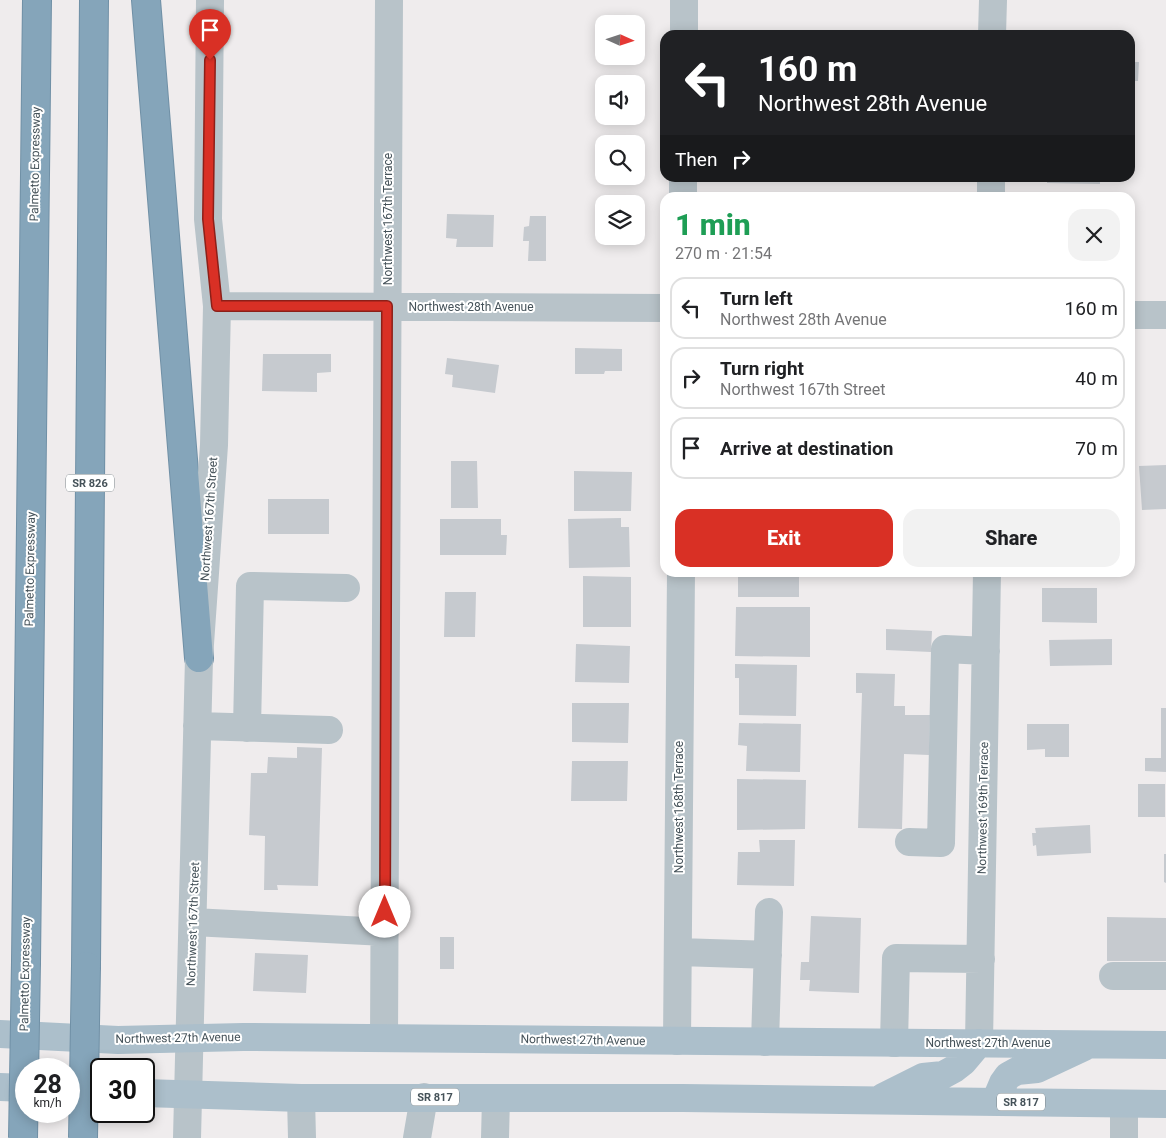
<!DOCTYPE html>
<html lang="en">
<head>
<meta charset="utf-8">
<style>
	body { margin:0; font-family:Roboto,sans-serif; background:#f2f2f2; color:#202124; height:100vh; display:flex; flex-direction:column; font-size:19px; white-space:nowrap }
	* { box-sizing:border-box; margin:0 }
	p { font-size:16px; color:#757577 }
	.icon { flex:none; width:28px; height:28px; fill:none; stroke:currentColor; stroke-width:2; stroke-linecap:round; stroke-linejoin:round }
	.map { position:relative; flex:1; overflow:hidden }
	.drawer { position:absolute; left:660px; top:192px; width:475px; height:385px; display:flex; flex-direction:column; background:#fff; border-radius:15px; box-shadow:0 2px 12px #0003 }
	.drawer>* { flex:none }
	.hud { position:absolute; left:660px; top:30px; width:475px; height:152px; border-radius:15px; box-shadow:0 2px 12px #0003; background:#202124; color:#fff; overflow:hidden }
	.needle { width:32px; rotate:93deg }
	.controls { position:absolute; left:595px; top:15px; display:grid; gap:10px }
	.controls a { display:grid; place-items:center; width:50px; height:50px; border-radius:10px; background:#fff; box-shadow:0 2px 12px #0003; font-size:25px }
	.speed { position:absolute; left:15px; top:1058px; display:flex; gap:10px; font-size:25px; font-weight:700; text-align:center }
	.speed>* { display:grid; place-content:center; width:65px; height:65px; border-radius:50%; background:#fff; box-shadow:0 2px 12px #0003; line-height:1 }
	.speed small { font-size:12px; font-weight:400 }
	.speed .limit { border:2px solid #111; border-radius:8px; background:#fff; color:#111 }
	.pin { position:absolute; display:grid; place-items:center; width:42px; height:42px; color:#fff; margin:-51px -21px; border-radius:50% 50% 50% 0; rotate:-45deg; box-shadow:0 0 5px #0007 }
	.pin .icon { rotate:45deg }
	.me { position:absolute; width:55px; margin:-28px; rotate:0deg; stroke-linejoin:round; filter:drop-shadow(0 0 4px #0008) }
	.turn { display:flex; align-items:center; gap:18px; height:105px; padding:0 15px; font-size:22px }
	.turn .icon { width:65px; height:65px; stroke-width:2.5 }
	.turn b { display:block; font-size:35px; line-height:42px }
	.then { display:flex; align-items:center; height:48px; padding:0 15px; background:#0003; gap:10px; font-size:19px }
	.round { display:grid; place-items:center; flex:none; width:52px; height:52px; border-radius:15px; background:#f2f2f2 }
	.overview { display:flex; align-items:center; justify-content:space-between; height:85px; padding:0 15px }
	h1 { font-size:30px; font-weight:800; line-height:38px; color:#1e9e55 }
	.action { display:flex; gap:10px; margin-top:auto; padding:10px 15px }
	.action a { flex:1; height:58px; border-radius:15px; background:#d93025; color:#fff; font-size:20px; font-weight:800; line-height:58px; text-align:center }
	.action a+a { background:#f2f2f2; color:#202124 }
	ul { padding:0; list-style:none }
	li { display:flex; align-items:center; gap:15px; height:62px; margin:0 10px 8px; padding:0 5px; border:2px solid #e0e0e0; border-radius:15px }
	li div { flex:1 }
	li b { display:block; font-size:19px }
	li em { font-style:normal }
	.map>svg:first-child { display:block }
</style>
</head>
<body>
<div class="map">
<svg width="1166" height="1138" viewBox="0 0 1166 1138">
	<rect width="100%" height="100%" fill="#efeced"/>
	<path fill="#c6cacf" d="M895 30H935V35H895Z
		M757 31H792V35H757Z
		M1048 33H1067V35H1048Z
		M1130 62H1139L1138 81H1130Z
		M1047 178H1100V184L1047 183Z
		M788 196H814V198H788Z
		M447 214 494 215 493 247H456L457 239 446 238Z
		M530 216H546V261H528L529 241H523L524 227 529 226Z
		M575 348 622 349V371H605L604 374H575Z
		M263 354H331V372L317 373V392L262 391Z
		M447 358 499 365 495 393 452 387 453 375 445 374Z
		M451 461H477L478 508H451Z
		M1166 465V509L1142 510 1139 466Z
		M574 471 632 472 631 511H574Z
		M268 499H329V534H268Z
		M621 518V527H629L630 567 569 568 568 519Z
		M440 519H501V535H507L506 555H440Z
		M738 572H799V597H738Z
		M583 576 631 577V627H583Z
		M1042 588H1097V623L1042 622Z
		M445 592H476L475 637H444Z
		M736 607H810V657L735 656Z
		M886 629 932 631 931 652 886 650Z
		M1112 639V665L1050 666 1049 640Z
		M576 644 630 646 629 683 575 682Z
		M735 664 797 665 796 716 739 715V678H735Z
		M856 673 895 674 894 706H905V715H930L929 755 904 754 902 829 858 828 862 693H856Z
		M572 703H629L628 743 572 742Z
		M1161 708H1166V772L1145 771V758H1161Z
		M739 723 801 724 800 772 746 771 747 746 738 745Z
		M1027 724H1069V757H1045V749L1027 750Z
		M297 747 322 748 318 886 277 885 278 890H264L265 836 249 835 251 773H267L268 757 297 758Z
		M572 761H628L627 801H571Z
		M737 779 806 780 805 829 737 830Z
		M1138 784H1165V817H1138Z
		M1090 825 1091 853 1037 856 1036 845 1033 846 1032 833H1036L1035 828Z
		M759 840H795L794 886 737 885 738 852H760Z
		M1164 854H1166V883L1164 882Z
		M811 916 861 918 859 993 809 991 810 980H800L801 962H809Z
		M1107 917 1166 918V961H1107Z
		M440 937H454V969H440Z
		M255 953 308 955 306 993 253 991Z"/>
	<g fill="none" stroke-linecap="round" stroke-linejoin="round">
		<defs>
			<path id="highway" d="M146 0 199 658
				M26 962 37 0
				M86 966 94 0"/>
		</defs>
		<use href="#highway" stroke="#7090a6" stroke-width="30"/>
		<path stroke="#b8c3c9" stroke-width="28" d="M684 35V0
			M992 35 993 0
			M683 198V178
			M991 198V178
			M217 306 665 308
			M1130 315H1166
			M197 726 329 730
			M247 728 250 586 346 588
			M909 842 941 843 945 649 986 651
			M193 922 385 932
			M679 952 768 955
			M1113 976H1166
			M384 1038 389 0
			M677 1041 681 572
			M765 1042 769 912
			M894 1043 896 958 981 959
			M979 1043 987 572
			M301 1098 302 1138
			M1124 1104V1138
			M187 1138 199 658 214 445 217 306 208 219 210 0
			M417 1138 424 1097
			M495 1138 496 1098"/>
		<path stroke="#acbfcb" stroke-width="28" d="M0 1034 118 1040 243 1037 1166 1045
			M0 1087 26 1088
			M69 1090 101 1092
			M144 1093 301 1098H683L1166 1104
			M883 1097 923 1077 943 1075 954 1069 963 1062 979 1043
			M995 1102 1003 1083 1008 1076 1017 1071 1037 1069 1084 1047"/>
		<use href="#highway" stroke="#85a5ba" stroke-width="28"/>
		<defs>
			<path id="highway-bridge" d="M23 1138 26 962
				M83 1138 86 966"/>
		</defs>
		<use href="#highway-bridge" stroke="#7090a6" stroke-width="30" stroke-linecap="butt"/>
		<use href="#highway-bridge" stroke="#85a5ba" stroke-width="28"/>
	</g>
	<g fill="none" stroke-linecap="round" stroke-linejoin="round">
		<defs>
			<path id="route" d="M210 60 208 219 217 306H387L385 912"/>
		</defs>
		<use href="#route" stroke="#8d1f18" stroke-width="12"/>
		<use href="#route" stroke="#d93025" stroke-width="9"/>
	</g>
	<g text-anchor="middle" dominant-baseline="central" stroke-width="4" stroke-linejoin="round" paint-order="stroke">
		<g fill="#fff" stroke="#7d868b" stroke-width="1">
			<rect x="66" y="474.5" width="48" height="17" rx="4"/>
			<rect x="411" y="1088.5" width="48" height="17" rx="4"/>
			<rect x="997" y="1093.5" width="48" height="17" rx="4"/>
		</g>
		<g font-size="11" font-weight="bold" fill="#455259">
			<text x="90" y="483">SR 826</text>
			<text x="435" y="1097">SR 817</text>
			<text x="1021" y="1102">SR 817</text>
		</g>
		<g font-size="12" fill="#455259" stroke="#fff">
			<text transform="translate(35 164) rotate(-89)">Palmetto Expressway</text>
			<text transform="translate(388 219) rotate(-90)">Northwest 167th Terrace</text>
			<text x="471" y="307">Northwest 28th Avenue</text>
			<text transform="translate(209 519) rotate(-86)">Northwest 167th Street</text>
			<text transform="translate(30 569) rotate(-89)">Palmetto Expressway</text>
			<text transform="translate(679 807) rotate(-90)">Northwest 168th Terrace</text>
			<text transform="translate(983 808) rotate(-89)">Northwest 169th Terrace</text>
			<text transform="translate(193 924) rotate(-88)">Northwest 167th Street</text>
			<text transform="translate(25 974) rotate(-89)">Palmetto Expressway</text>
			<text transform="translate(178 1038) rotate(-1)">Northwest 27th Avenue</text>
			<text transform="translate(583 1040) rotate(1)">Northwest 27th Avenue</text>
			<text x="988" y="1043">Northwest 27th Avenue</text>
		</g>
	</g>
</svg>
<div class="controls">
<a><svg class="needle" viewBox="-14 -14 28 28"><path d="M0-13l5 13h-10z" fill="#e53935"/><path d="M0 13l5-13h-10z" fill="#757577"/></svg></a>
<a><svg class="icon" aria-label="sound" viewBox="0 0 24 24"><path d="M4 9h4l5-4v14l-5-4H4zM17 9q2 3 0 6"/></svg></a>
<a><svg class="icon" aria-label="search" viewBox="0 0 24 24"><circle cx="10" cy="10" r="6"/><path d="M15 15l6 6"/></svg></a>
<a><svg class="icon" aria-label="layers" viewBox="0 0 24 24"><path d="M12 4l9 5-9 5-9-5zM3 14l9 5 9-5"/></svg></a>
</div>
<div class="speed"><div>28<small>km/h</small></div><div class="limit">30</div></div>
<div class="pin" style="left:210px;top:60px;background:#d93025"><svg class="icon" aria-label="arrive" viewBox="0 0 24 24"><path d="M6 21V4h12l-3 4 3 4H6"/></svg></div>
<svg class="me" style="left:385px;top:912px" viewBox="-20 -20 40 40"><circle r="19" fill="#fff"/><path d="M0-13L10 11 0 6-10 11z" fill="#d93025"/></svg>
<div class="hud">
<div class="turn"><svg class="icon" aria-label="left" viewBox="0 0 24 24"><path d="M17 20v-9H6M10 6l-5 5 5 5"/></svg><div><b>160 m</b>Northwest 28th Avenue</div></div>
<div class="then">Then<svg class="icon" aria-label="right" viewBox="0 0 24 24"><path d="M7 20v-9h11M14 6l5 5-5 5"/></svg></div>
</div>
<section class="drawer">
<div class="overview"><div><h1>1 min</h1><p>270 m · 21:54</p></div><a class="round"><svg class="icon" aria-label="close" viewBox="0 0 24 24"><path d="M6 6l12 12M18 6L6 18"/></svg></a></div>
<ul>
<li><svg class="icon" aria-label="left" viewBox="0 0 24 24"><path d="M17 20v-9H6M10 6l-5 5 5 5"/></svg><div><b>Turn left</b><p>Northwest 28th Avenue</p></div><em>160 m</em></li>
<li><svg class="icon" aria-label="right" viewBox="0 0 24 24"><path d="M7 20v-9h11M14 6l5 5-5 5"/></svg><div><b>Turn right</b><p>Northwest 167th Street</p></div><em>40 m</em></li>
<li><svg class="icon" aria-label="arrive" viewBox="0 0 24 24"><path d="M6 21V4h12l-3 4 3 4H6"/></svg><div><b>Arrive at destination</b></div><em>70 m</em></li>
</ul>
<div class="action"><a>Exit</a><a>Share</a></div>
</section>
</div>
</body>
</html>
